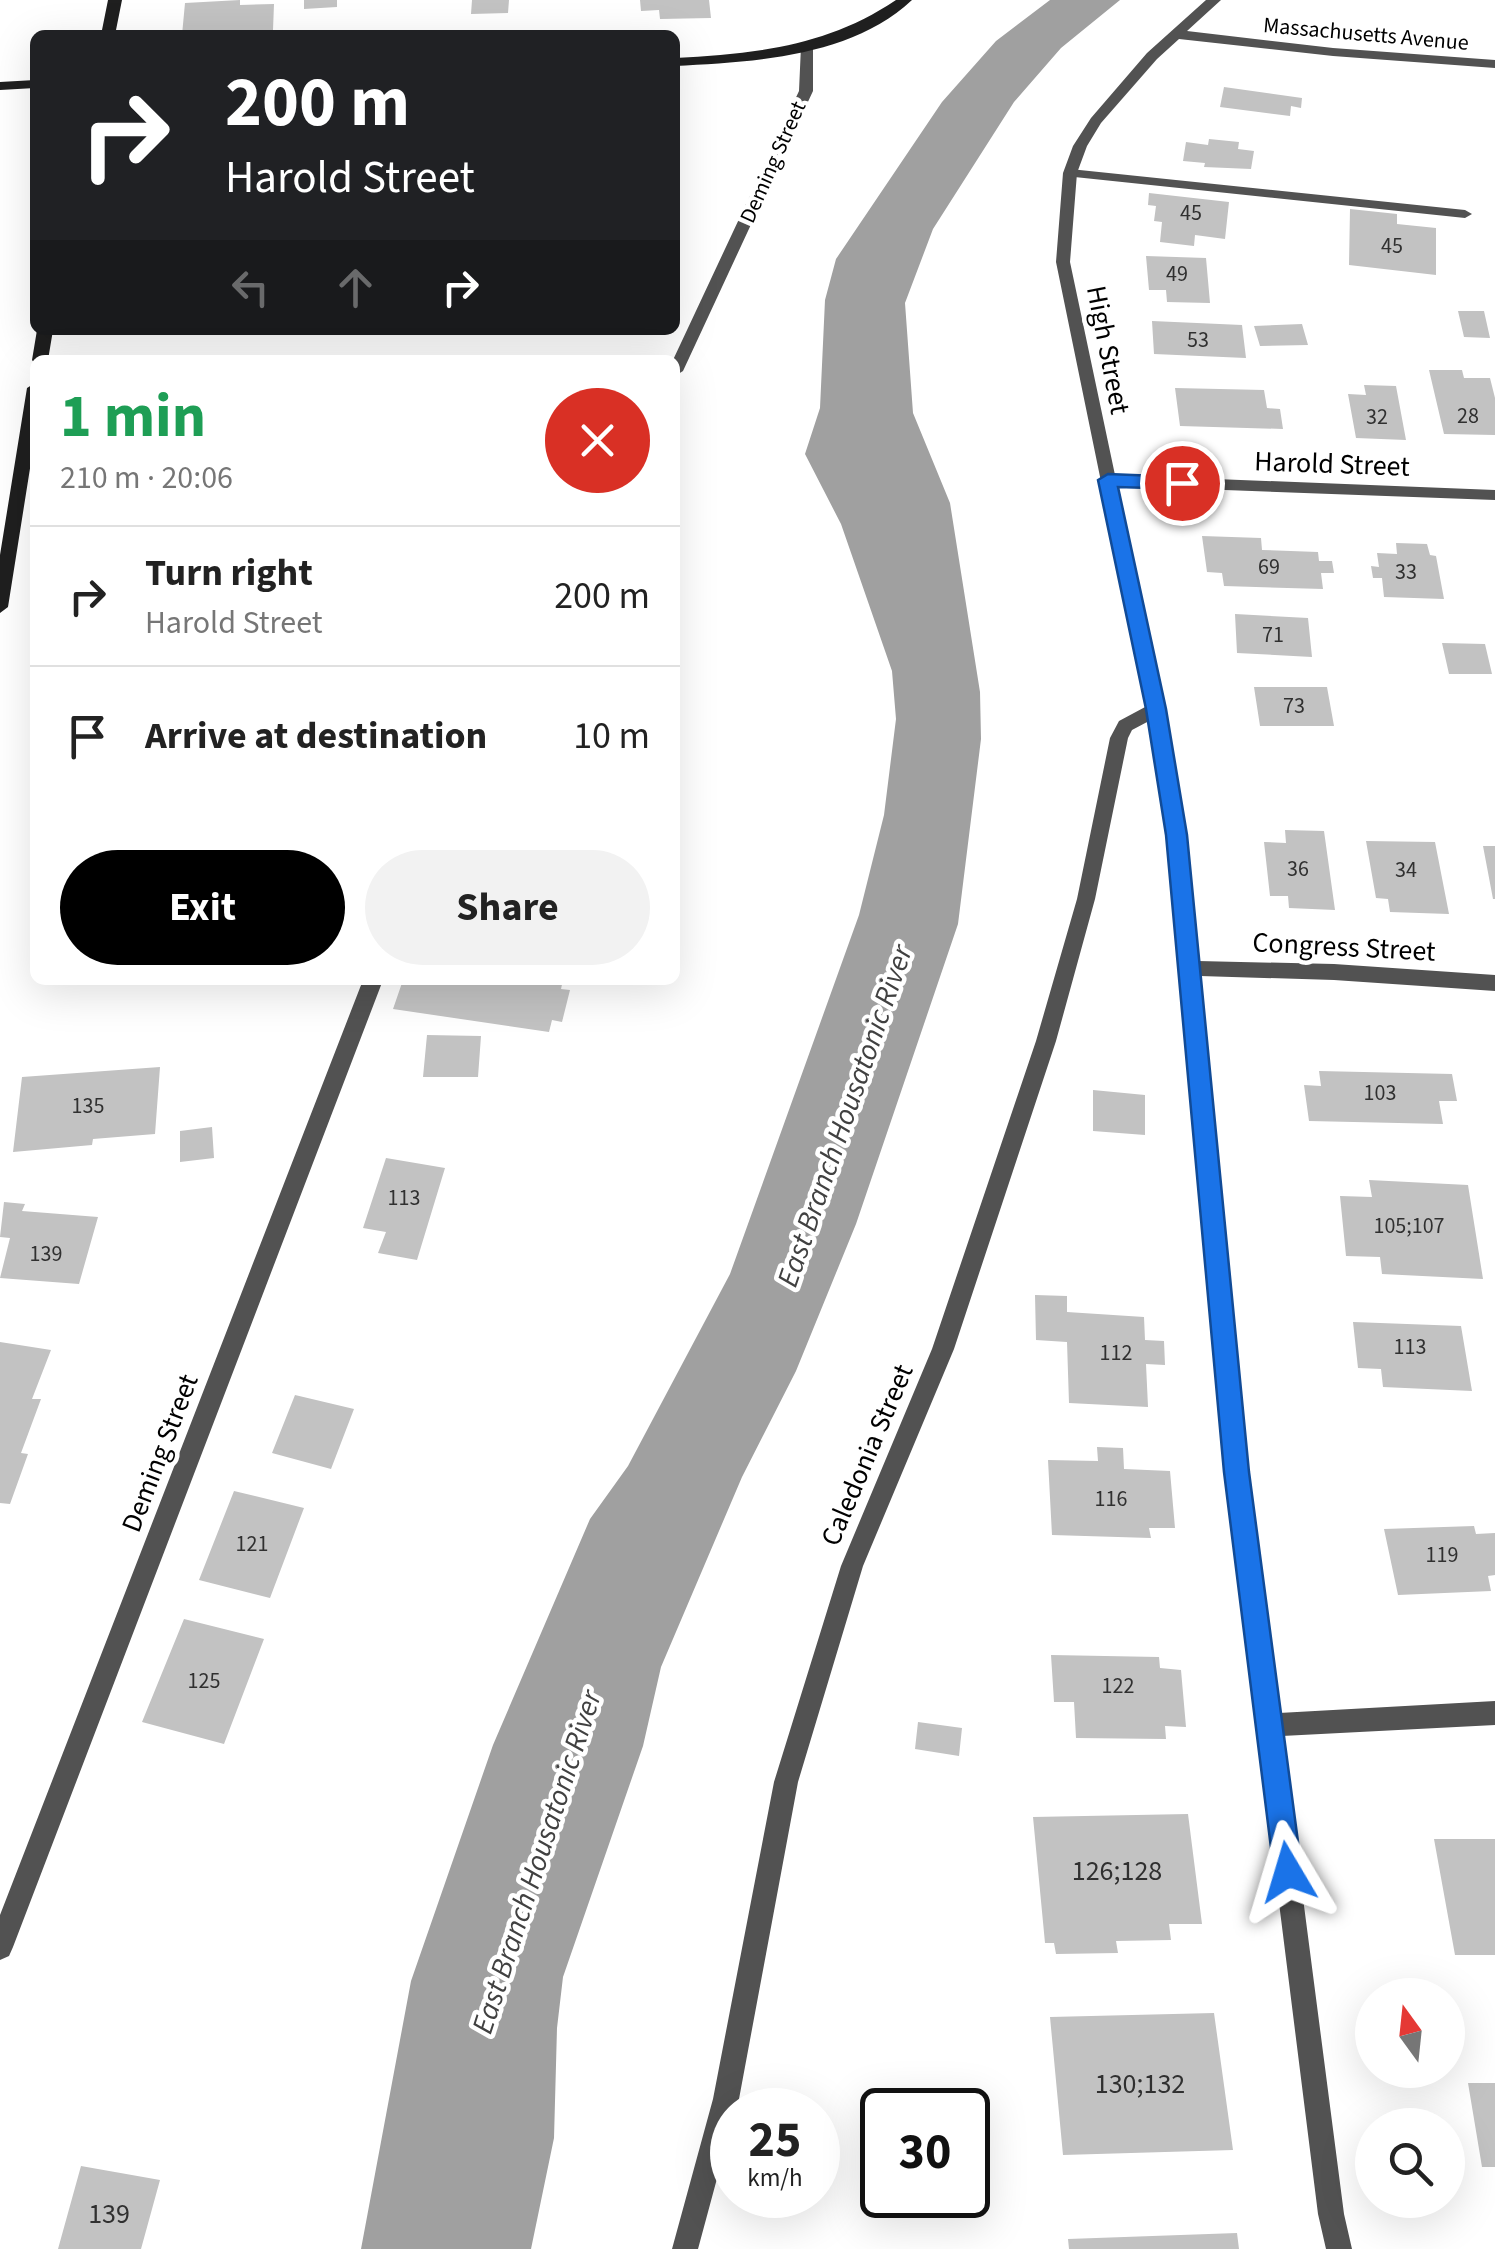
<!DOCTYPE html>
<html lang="en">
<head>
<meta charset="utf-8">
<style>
	body { margin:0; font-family:"Source Sans 3",sans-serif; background:#f2f2f2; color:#222; height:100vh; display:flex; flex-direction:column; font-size:38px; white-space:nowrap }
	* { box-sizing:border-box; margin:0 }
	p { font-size:32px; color:#767676 }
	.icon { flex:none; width:55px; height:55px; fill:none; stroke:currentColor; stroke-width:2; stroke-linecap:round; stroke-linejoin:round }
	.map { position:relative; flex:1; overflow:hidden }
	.drawer { position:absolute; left:30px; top:355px; width:650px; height:630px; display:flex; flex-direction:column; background:#fff; border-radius:15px; box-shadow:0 10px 40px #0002 }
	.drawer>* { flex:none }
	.hud { position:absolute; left:30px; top:30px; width:650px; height:305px; border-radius:15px; box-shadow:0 10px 40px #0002; background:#202124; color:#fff; overflow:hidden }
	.needle { width:65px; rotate:345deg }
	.buttons { position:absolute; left:1355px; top:1978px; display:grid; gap:20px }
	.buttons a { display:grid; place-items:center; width:110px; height:110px; border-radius:50%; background:#fff; box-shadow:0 10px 40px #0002; font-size:50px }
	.speed { position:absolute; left:710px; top:2088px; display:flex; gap:20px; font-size:50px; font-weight:700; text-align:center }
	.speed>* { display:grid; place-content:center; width:130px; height:130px; border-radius:50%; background:#fff; box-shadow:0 10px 40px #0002; line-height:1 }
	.speed small { font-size:25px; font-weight:400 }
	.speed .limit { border:5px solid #111; border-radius:15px; background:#fff; color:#111 }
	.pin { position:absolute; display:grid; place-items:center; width:85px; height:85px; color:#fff; margin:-42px; border:5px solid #fff; border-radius:50%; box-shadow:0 2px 10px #0007 }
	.me { position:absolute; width:110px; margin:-55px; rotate:353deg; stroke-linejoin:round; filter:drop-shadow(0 0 8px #0008) }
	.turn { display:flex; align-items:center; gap:35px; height:210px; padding:0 30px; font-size:45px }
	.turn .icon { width:130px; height:130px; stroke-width:2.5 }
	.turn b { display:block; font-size:70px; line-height:85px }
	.lanes { display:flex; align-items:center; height:95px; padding:0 30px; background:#0003; justify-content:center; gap:50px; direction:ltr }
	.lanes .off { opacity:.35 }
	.round { display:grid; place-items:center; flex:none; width:105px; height:105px; border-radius:52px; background:#f2f2f2 }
	.headline { display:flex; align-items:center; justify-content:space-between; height:170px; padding:0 30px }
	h1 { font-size:60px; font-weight:700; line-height:75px; color:#1e9e55 }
	.cta { display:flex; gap:20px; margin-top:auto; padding:20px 30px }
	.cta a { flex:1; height:115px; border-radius:60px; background:#000; color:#fff; font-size:40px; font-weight:700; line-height:115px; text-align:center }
	.cta a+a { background:#f2f2f2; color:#222 }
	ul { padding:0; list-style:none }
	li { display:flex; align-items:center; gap:30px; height:140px; padding:0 30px; border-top:2px solid #e0e0e0 }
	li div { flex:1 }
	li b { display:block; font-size:38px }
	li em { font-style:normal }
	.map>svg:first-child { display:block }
</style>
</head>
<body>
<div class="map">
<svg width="1495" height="2249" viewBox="0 0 1495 2249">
	<rect width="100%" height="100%" fill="#fff"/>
	<path fill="#a0a0a0" d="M1050 0H1120L1061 48 1014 102 933 229 905 303 913 413 950 503 980 692 981 739 958 924 856 1224 796 1371 742 1477 661 1667 643 1746 563 1977 557 2028 554 2138 531 2249H361L411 1981 493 1745 590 1519 628 1466 730 1274 859 915 884 815 896 719 892 671 841 524 805 454 820 408 825 300 836 259 942 102 996 41Z"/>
	<path fill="#c2c2c2" d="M240 0V5L274 4 273 30 182 35 185 3Z
		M304 0H337V7L304 9Z
		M472 0H509L508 13 471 14Z
		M640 0H709L711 18 660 19 659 10 641 11Z
		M1224 87 1302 98 1301 108 1291 106 1290 116 1220 107Z
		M1209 139 1239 142 1238 149 1254 151 1251 169 1204 167 1205 163 1183 161 1186 142 1208 145Z
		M1149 193 1229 202 1225 239 1195 235 1194 246 1160 242 1162 222 1154 221 1156 206 1148 205Z
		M1350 209 1397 214V224L1436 228V275L1349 265Z
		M1146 256 1206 258 1210 303 1167 302 1166 290H1149Z
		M1458 311H1484L1490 338 1464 337Z
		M1152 321 1242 325 1246 358 1154 354Z
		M1302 324 1308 345 1260 346 1254 326Z
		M1429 370H1462L1464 378H1490L1495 398V435L1444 434Z
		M1364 385 1396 386 1406 440 1356 438 1348 394 1366 395Z
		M1175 388 1264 390 1267 408 1280 409 1283 429 1180 426Z
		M1202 536 1261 538 1262 550 1318 552 1319 561H1332L1334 573H1321L1323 589 1224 586 1222 573 1207 572Z
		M1396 543 1427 544 1430 555 1436 556 1444 599 1384 597 1382 578H1373L1371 566 1379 567 1377 553 1397 554Z
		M1235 614 1308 618 1312 657 1237 653Z
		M1442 643 1485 644 1492 674H1449Z
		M1254 687H1327L1334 726H1260Z
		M1285 830 1324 831 1335 910 1289 908 1288 896H1270L1264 842 1286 843Z
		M1366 841 1435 842 1449 914 1390 912 1388 899 1376 898Z
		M1483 846H1495V899H1493Z
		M403 980H563L561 989 570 990 562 1022 552 1020 549 1032 393 1009Z
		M427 1035 481 1036 478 1077H423Z
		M160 1067 155 1134 93 1139 92 1145 13 1152 22 1077Z
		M1319 1071 1452 1074 1457 1101H1439L1443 1124 1309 1121 1304 1085 1321 1086Z
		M1093 1090 1145 1095V1135L1093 1131Z
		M212 1127 214 1158 180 1162V1131Z
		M386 1158 445 1168 417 1260 378 1253 386 1232 363 1228Z
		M1369 1180 1468 1185 1483 1279 1382 1274 1380 1257 1346 1256 1340 1196 1372 1197Z
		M4 1202 25 1204 22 1211 98 1217 79 1284 0 1278 10 1238 0 1237Z
		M1035 1295 1067 1296V1312L1144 1317 1145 1340 1164 1341 1165 1365 1146 1364 1148 1407 1069 1403 1067 1342 1036 1340Z
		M1353 1322 1461 1326 1472 1391 1383 1387 1381 1369 1358 1368Z
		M0 1342 51 1350 32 1399H41L21 1453 28 1454 10 1504 0 1503Z
		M295 1395 354 1409 331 1469 272 1453Z
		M1097 1447 1123 1448 1124 1469 1170 1471 1175 1528H1149L1151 1538 1052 1535 1048 1460 1098 1461Z
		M234 1491 304 1508 270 1598 199 1580Z
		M1474 1526 1476 1534 1495 1533V1575L1488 1576 1491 1591 1398 1595 1384 1529Z
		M184 1619 264 1639 224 1744 142 1722Z
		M1051 1655 1159 1657 1160 1668 1181 1670 1186 1727 1165 1726 1166 1739 1076 1738 1074 1702H1054Z
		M918 1722 962 1728 959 1756 915 1749Z
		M1188 1814 1202 1924H1169L1171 1940 1116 1941 1118 1953 1056 1954 1054 1943H1045L1033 1817Z
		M1434 1839H1495V1955H1455Z
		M1214 2013 1233 2150 1063 2155 1050 2017Z
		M1468 2083H1495V2167H1482Z
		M81 2166 160 2180 141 2249H58Z
		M1237 2233 1239 2249H1069L1068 2239Z"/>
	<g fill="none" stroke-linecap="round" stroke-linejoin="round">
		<path fill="#525252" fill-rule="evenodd" d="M1070 169 1465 210 1472 214 1465 218 1065 176V170Z"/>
		<path fill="#525252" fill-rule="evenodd" d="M1206 0H1221L1187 31 1333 48 1495 60V68L1333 56 1179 39 1157 59 1101 123 1087 146 1077 173 1070 262 1115 475 1495 490V500L1118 486 1165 709 1186 835 1198 961 1334 964 1495 975V991L1334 980 1200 976 1247 1472 1279 1713 1495 1701V1725L1282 1736 1344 2214 1352 2249H1326L1318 2214 1225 1472 1168 835 1149 721 1132 730 1128 738 1095 899 1056 1041 954 1349 863 1566 798 1782 739 2099 736 2110H732V2123L698 2249H672L713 2099 774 1782 841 1566 932 1349 1036 1041 1077 899 1110 738 1119 721 1147 706 1056 262 1063 173 1073 146 1091 118 1147 53Z
			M801 46 813 49V91L683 371 675 376 673 360 799 91Z
			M363 980H383L13 1947 9 1956 0 1960V1915Z"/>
		<path fill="#1f1f1f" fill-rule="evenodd" d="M108 0H122L115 35H101Z
			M896 0H912C851 57 754 62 675 66V58C755 54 828 46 896 0Z
			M35 80V88L0 90V82Z
			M37 330H53L48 360H35V364L32 360Z
			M35 383V437L8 607 0 613V555L27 388Z"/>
	</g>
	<path fill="#1a73e8" stroke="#114b97" stroke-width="2.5" d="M1108 474 1182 477 1191 483 1182 489 1118 487 1166 709 1187 835 1249 1472 1302 1872 1298 1882 1288 1887 1278 1882 1274 1872 1224 1472 1166 835 1146 709 1098 480Z"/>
	<g text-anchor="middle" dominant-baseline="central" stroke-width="9" stroke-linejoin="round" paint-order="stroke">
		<g font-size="22" fill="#000" stroke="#fff">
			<text transform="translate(1366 34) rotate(5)">Massachusetts Avenue</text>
			<text transform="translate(773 162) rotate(-66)">Deming Street</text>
		</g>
		<g font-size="22" fill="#303030">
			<text x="1191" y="213">45</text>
			<text x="1392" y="246">45</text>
			<text x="1177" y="274">49</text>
			<text x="1198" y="340">53</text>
			<text x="1468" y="416">28</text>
			<text x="1377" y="417">32</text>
			<text x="1269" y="567">69</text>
			<text x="1406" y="572">33</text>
			<text x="1273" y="635">71</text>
			<text x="1294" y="706">73</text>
			<text x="1298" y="869">36</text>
			<text x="1406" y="870">34</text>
			<text x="1380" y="1093">103</text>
			<text x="88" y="1106">135</text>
			<text x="404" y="1198">113</text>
			<text x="1409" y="1226">105;107</text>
			<text x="46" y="1254">139</text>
			<text x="1410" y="1347">113</text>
			<text x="1116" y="1353">112</text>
			<text x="1111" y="1499">116</text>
			<text x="252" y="1544">121</text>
			<text x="1442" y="1555">119</text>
			<text x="204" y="1681">125</text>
			<text x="1118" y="1686">122</text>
		</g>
		<g font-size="28" fill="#000" stroke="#fff">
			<text transform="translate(1108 350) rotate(79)">High Street</text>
			<text transform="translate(1332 464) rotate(2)">Harold Street</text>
			<text transform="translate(1344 947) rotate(3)">Congress Street</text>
			<text transform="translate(160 1453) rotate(-69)">Deming Street</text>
			<text transform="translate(867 1455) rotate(-67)">Caledonia Street</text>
		</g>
		<g font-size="28" fill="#303030">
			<text x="1117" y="1871">126;128</text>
			<text x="1140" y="2084">130;132</text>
			<text x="109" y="2214">139</text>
		</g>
		<g font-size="30" font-style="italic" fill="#414141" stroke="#fff">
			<text transform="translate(845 1116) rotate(-71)">East Branch Housatonic River</text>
			<text transform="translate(537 1862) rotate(-72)">East Branch Housatonic River</text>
		</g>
	</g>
</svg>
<div class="buttons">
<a><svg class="needle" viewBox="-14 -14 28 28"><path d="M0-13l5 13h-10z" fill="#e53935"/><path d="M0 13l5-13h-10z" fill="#767676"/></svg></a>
<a><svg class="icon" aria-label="search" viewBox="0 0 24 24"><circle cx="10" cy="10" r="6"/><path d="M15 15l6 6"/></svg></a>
</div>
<div class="speed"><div>25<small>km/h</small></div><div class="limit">30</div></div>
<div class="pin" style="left:1182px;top:483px;background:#d93025"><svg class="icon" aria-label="arrive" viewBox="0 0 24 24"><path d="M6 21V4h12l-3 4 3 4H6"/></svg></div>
<svg class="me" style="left:1288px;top:1872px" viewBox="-20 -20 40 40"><path d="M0-17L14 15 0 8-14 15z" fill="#1a73e8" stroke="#fff" stroke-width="4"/></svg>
<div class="hud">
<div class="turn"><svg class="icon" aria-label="right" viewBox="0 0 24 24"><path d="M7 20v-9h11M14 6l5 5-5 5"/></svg><div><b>200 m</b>Harold Street</div></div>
<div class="lanes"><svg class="icon off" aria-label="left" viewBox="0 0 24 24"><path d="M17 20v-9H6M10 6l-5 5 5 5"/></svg><svg class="icon off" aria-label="ahead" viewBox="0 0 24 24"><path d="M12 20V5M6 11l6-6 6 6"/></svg><svg class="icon" aria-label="right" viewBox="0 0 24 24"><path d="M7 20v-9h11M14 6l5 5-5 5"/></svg></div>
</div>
<section class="drawer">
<div class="headline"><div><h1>1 min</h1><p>210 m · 20:06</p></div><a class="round" style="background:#d93025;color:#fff"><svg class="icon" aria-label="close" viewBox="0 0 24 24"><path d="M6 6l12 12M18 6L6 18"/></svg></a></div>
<ul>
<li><svg class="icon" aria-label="right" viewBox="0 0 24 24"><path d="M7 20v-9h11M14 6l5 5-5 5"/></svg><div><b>Turn right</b><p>Harold Street</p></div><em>200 m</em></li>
<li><svg class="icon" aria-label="arrive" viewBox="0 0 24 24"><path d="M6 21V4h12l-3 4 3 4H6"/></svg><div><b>Arrive at destination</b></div><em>10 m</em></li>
</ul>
<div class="cta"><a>Exit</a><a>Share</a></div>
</section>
</div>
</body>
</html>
